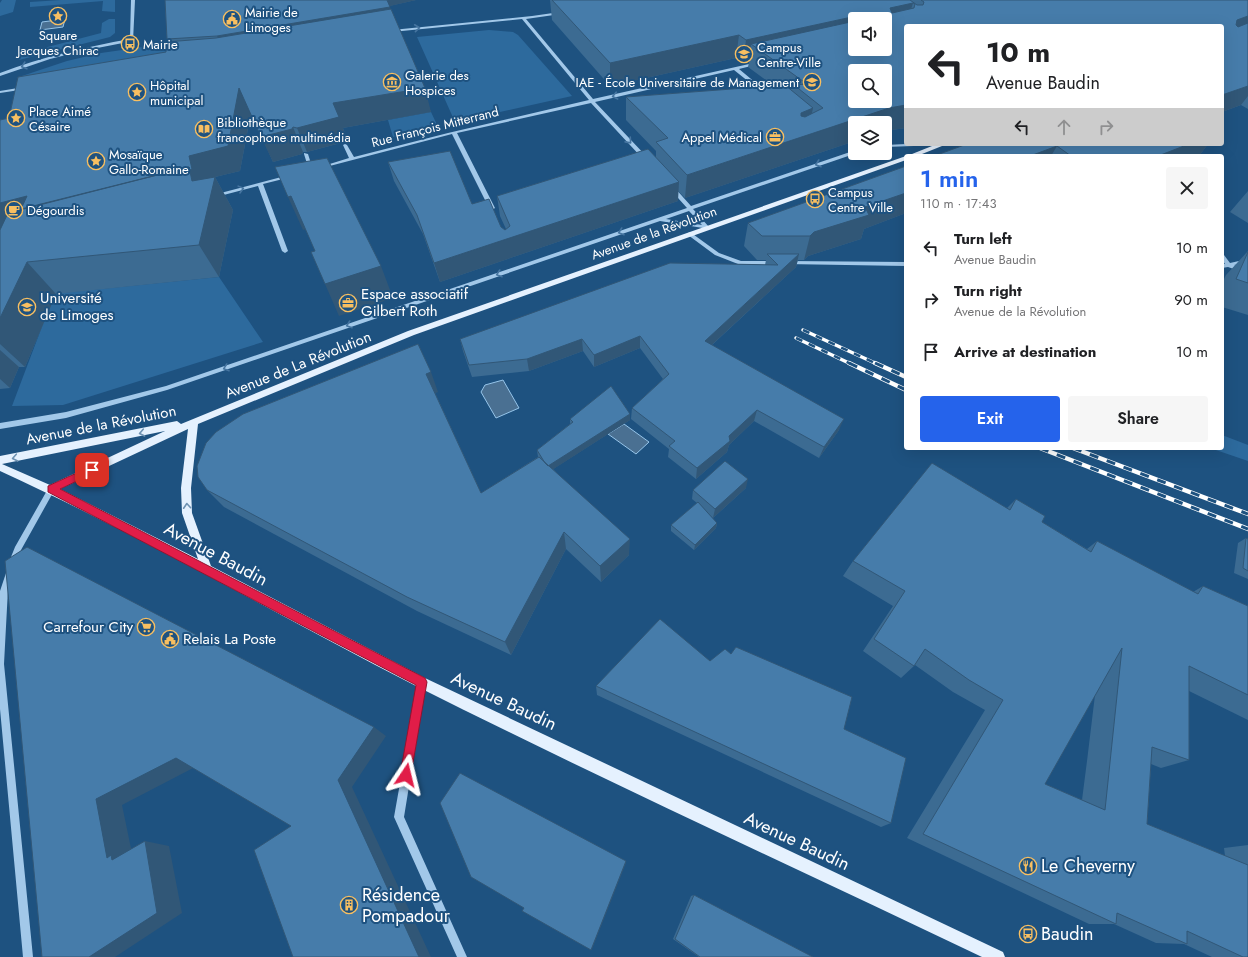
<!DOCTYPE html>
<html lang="en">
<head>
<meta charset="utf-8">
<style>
	body { margin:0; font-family:Jost,sans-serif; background:#f6f6f6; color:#202124; height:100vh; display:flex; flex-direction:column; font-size:15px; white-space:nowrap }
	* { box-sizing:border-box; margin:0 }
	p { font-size:13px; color:#757577 }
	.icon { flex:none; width:22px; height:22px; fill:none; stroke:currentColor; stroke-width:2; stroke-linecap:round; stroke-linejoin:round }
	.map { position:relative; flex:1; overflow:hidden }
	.side { position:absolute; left:904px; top:154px; width:320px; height:296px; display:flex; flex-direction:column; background:#fff; border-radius:4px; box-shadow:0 4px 16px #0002 }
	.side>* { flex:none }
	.banner { position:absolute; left:904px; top:24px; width:320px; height:122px; border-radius:4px; box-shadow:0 4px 16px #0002; background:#fff; color:#202124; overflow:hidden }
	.controls { position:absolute; left:848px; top:12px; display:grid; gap:8px }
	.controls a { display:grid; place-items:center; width:44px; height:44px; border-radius:4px; background:#fff; box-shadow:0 4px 16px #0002; font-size:20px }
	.pin { position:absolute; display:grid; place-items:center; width:34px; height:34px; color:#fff; margin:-17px; border-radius:8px; box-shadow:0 2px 6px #0006 }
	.me { position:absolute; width:44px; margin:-22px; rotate:10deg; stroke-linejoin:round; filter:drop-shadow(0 0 3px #0008) }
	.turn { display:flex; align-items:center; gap:14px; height:84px; padding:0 16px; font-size:18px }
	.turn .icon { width:52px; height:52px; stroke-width:2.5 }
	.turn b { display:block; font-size:28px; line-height:34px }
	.lanes { display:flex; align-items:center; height:38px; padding:0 16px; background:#0003; justify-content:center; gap:20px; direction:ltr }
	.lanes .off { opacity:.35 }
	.round { display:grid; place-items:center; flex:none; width:42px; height:42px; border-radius:4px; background:#f6f6f6 }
	.head { display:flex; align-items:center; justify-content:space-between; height:68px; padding:0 16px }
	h1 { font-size:24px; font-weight:600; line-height:30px; color:#2563eb }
	.action { display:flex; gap:8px; margin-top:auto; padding:8px 16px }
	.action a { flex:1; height:46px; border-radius:4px; background:#2563eb; color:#fff; font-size:16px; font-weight:600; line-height:46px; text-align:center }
	.action a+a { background:#f6f6f6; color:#202124 }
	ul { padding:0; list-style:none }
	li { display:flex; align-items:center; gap:12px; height:52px; padding:0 16px }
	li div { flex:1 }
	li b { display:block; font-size:15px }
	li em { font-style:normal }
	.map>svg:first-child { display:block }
</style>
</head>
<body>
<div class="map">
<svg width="1248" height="957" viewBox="0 0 1248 957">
	<rect width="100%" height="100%" fill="#1e5280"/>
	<path fill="#2d6a9d" d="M2 0H16L13 12 0 16V3Z
		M61 0H115V12L102 11 103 1 30 7V2Z
		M109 19H115V33L110 37 19 60 21 54 101 33 102 23Z
		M489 30 513 32 518 35 572 96 455 122 417 37Z
		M185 41V50L16 78 67 61 101 53Z
		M431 112 438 127 393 137 388 120Z
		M219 277 263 342 63 405 12 406 43 324 51 294Z
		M1222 435 1248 445V461L1210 448H1222Z"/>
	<path fill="#4a7092" stroke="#96c5ea" d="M65 19 63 27 40 30 42 22Z
		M503 380 519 408 496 418 481 392 485 385Z
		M624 424 649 442 636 454 608 434Z"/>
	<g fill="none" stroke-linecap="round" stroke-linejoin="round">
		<path fill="#a2c8e9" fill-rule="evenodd" d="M131 0H135L133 41 82 51 50 59 0 76V73C42 57 86 47 130 39Z
			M560 12 562 13 561 14 526 19 593 99 758 62 760 63 759 64 739 69 768 93 764 94 734 70 595 102 647 157V159H643L591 103 457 133 495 208 492 210 489 208 452 134 322 168 320 167 349 158 343 145 345 144 347 145 354 157 448 133 589 100 522 19 392 32 390 31 392 30 532 16Z
			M24 87 26 88V89L0 93V91Z
			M906 144H944L942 145 885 147V145Z
			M853 151H855V153H857L693 209 709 227V229L660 221 167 390 66 418 0 429V423L66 412 166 386 687 208 670 189V187H674L691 206ZM689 211 702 225 666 219Z
			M304 153 308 154 313 170V171L309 170 304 154Z
			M289 175 291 176V177L263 184 288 251 285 253 282 251 258 186 216 197 213 195Z
			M690 232 719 253 741 261H774L777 263 774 265 738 264 715 255 688 235V233Z
			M1222 254 1224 255 1230 263 1248 259V263L1234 265 1248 270V274L1228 267 1222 268V264H1225L1222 260Z
			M788 261 906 262V266L786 264V262Z
			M51 486 53 487 55 489 21 550 16 564 13 565 10 564 9 562 15 547 49 487Z
			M10 569 13 570 14 572 8 589 4 664 33 957H23L0 709V591L7 570Z
			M422 678 425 679 426 682 404 817 467 957H457L394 817 418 682 419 679Z"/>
		<path fill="#e5f1fe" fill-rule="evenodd" d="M937 144H947L917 156H907Z
			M906 156V160L414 335 198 424 191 488 192 513 211 566 427 679 1003 952 1005 957H982C793 867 603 780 416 686 277 615 142 536 0 471V456L177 421 181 424 408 331ZM188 429 181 488 182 513 198 559 60 489ZM165 431 50 485 2 464Z"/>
		<defs>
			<path id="rail-far1" d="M803 330 877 364
				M796 338 851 364"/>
			<path id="rail" d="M849 363 906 390
				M875 363 906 377
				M1040 448 1248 529
				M1073 448 1248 514"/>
		</defs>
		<use href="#rail-far1" stroke="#fff" stroke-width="3.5"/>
		<use href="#rail" stroke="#fff" stroke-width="4.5"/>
		<use href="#rail-far1" stroke="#1e5280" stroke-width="2.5" stroke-dasharray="7" stroke-linecap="butt"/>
		<use href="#rail" stroke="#1e5280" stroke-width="3" stroke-dasharray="9" stroke-linecap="butt"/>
	</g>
	<path fill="#3c6b92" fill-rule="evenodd" d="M165 0H416L389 6 431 112 343 128 348 141 307 152H303L302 154 273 162 251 113 240 171 215 177 233 210 219 277 56 294 25 367H19L10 388 0 389V120L9 118 166 52 168 42 167 39Z
		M550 0H1248V109L1241 105 1222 112V26H906V128L885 131V123H855V141L685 198 678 191V201L440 282 423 234 394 181 388 162 472 204 505 230 506 229 500 216 497 196 656 157V151L626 120V97L774 86 748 67 749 62 743 63 736 58 610 86 552 20ZM855 19H885L855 49Z
		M967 144H1208L1199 156H934Z
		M906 166V213L864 229 861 239 808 256 804 260H798L796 267 712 345 839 430 819 458 754 421 729 445 727 452 696 479 668 457 669 449 631 419 632 408 663 379 640 348 594 367 583 351 529 371 472 377 463 351 460 339 765 265 766 260H757L744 246 748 223Z
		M1248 191V223L1230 212Z
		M1248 251V315L1222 307V283L1226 275Z
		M438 392 435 393 481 493 538 457 537 450 570 424V419L630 414V420L553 469 629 555 601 582 566 549 511 655 417 611 224 507 207 490 206 443Z
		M746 488 713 518 709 514 717 523 716 528 694 550 671 531V525L697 503 692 499 693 490Z
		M1016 499 1042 522 1087 549 1097 541 1193 592 1203 586 1248 606V720L1189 691V760L1161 768 1151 764 1147 824 1225 856 1224 848 1248 845V957H1212L1184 944 1156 943 1114 924H1089L907 838 985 710 953 692 915 665 901 678 863 651 893 606 843 576 853 561 1007 508ZM1095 695 1087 761 1082 800 1045 784Z
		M1246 538 1248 539V579L1234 573 1238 543Z
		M731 654 844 729 891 823 881 827 597 695 596 686 710 661Z
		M694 895 813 957H699L673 939 691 896Z"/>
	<path fill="#315777" d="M384 0H416L386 7Z
		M913 3 906 26 885 31 890 8Z
		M390 7 395 28 227 58 217 36Z
		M861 15 860 19H855V36L751 44 749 62 743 63 746 40Z
		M1248 16V32L1222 42 1237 20Z
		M739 35 736 58 610 86V63Z
		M1248 86V96L1241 105 1222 112V95Z
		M239 88 251 112 240 171 215 177 233 210 219 277 199 245 0 233V203L27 196 189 167V156Z
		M425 88 431 112 343 128 348 141 307 152 297 128 333 103Z
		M906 105V128L885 131V123H855V141L685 198 687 175 889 108Z
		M813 108 808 131 796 136 801 113Z
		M293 127 303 152 302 154 273 162 261 137Z
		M1189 144H1208L1199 156H1158Z
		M1057 146 1051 156H1030Z
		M679 182 678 201 440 282 434 263Z
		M906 193V213L864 229 861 239 808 256 804 260 810 236 814 232 865 207Z
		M291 196 306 229 303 230 288 197Z
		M799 254 796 267 703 353 705 341Z
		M27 262 56 294 25 367 0 344V318Z
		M381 266 393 298 339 316 325 284Z
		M640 336V348L594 367V355Z
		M582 339 583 351 529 371 527 359Z
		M0 350 19 367 10 388 0 379Z
		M431 372 438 392 433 394 426 374Z
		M757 410 754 421 729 445 727 452 696 479 697 468 729 436Z
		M630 414V420L549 472 548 466Z
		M844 419 839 430 819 458 824 447Z
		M748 479 746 488 713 518 715 509Z
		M717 523 716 528 694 550 695 545Z
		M564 532 566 549 511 655 505 642Z
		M630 539 629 555 601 582 600 566Z
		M374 727 386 736 352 787 431 957H419L338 780Z
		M176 758 197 766 122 805 133 858 112 860 107 858 96 799Z
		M145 841 169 846 182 913 115 957H89Z
		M626 861V863L592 949 591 950Z"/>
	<path fill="#467caa" stroke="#315777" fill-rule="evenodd" d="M165 0H387L390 7 217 36 167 39Z
		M552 0H910L917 5H923L924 2 921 0H1248V16L1237 20 1236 25 1238 27 1248 23V86L1222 95V26H906V105L889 108 687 175 656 142 668 138 626 97 785 85 813 108 801 113V116L805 117 823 108 794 85 807 84 751 44 855 21V49H885V19H862V16L861 15 746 40 739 35 610 63ZM913 3 915 4 914 8 892 13 890 8ZM855 71H885V101H855Z
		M391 9 425 88 333 103 339 117 297 128 293 127 292 129 261 137 239 88 228 146 189 156 192 169 190 170 189 167 21 209 27 196 0 203V120L9 118 18 77 166 52V42L216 38Z
		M967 144H1189L1158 156H1071L1057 146 1030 156H934Z
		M648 149 679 182 434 263 417 215 388 162 450 151 472 204 489 199 501 227 505 230 510 226 497 196Z
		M327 158 381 266 325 284 311 252 315 251 291 196 288 197 275 167Z
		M906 166V193L865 207 869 215 814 232 810 236H762L748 223Z
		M189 167 192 181 215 177 199 245 27 262 0 318V230L8 213Z
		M1248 252V283L1236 279Z
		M767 254H799L705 341 844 419 824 447 757 410 729 436 730 441 697 468 669 446 675 441 632 408 669 374 640 336 594 355 582 339 527 359 469 365 460 339 670 263 778 265Z
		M418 344 431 372 426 374 481 493 539 457 630 539 600 566 564 532 505 642 407 597 207 490 198 477 197 466 206 443 216 432 243 414Z
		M611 386 630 414 548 466 545 463 537 450 573 422 570 419Z
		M725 461 748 479 715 509 693 490Z
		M932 463 1010 510 1016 499 1045 516 1042 522 1091 552 1097 541 1198 594 1203 586 1248 606V695L1189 666V760L1152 747 1147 824 1248 865V957H1243L1187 931V944L1117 913 1116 924 923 834 1003 700 969 680 925 649 914 666 874 639 905 591 853 561ZM1122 648 1105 810 1045 784Z
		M698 502 717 523 695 545 671 525Z
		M1246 538 1248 539V571L1243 568Z
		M27 547 374 727 338 780 419 957H293L254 850 291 826 176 758 96 799 107 858 111 855 112 860 145 841 157 913 89 957H42L5 561Z
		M660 619 710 661 725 649 731 654 736 647 852 697 844 729 906 758 891 823 596 686Z
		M460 773 626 861 591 950 522 911 524 908 471 877 440 803Z
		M694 895 813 957H700L675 939Z"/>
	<defs><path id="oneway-chevron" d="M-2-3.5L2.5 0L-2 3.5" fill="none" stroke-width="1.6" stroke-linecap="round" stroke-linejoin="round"/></defs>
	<g stroke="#4675a0">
		<use href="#oneway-chevron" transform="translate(417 28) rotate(-6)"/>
		<use href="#oneway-chevron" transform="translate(24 66) rotate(163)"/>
		<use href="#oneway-chevron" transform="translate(615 96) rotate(167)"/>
		<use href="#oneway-chevron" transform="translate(629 141) rotate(48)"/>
		<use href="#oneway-chevron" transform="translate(818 164) rotate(161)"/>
		<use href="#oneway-chevron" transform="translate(241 189) rotate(-15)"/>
		<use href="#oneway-chevron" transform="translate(621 232) rotate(161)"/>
		<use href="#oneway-chevron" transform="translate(499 274) rotate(161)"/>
		<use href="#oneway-chevron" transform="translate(349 325) rotate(161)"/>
		<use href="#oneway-chevron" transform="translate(226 368) rotate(161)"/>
	</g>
	<g stroke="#6e92b2">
		<use href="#oneway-chevron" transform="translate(142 433) rotate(168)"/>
		<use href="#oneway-chevron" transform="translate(15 458) rotate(169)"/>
		<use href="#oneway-chevron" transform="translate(187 506) rotate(-94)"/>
	</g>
	<path fill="#e11d48" stroke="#92132f" d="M92 466 96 467V472L60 489 425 678 427 682 410 780 406 781 402 780 400 775 416 685 48 492V486Z"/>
	<defs>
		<symbol id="sight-ring" viewBox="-11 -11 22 22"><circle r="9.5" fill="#1e5280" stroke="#f8bf61" stroke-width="1.5"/><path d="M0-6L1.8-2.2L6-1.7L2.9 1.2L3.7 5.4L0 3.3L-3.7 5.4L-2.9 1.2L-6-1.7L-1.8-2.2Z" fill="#f8bf61"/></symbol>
		<symbol id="civic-ring" viewBox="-11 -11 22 22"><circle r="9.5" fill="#1e5280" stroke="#f8bf61" stroke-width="1.5"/><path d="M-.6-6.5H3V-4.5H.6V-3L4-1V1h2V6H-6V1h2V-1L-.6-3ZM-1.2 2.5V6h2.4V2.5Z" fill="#f8bf61"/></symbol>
		<symbol id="bus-ring" viewBox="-11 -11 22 22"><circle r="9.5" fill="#1e5280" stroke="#f8bf61" stroke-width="1.5"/><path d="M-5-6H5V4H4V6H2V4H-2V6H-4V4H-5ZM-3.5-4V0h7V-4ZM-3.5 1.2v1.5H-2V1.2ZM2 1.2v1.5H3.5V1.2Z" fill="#f8bf61"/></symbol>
		<symbol id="university-ring" viewBox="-11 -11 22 22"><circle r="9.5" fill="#1e5280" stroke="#f8bf61" stroke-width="1.5"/><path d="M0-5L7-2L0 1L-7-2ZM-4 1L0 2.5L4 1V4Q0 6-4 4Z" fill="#f8bf61"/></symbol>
		<symbol id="museum-ring" viewBox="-11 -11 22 22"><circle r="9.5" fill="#1e5280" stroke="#f8bf61" stroke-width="1.5"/><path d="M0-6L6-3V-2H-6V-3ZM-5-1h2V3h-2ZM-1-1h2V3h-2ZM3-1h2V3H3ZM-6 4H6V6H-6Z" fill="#f8bf61"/></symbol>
		<symbol id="library-ring" viewBox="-11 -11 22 22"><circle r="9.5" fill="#1e5280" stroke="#f8bf61" stroke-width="1.5"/><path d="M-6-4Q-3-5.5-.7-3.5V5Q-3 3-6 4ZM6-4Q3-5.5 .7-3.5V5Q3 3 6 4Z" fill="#f8bf61"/></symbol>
		<symbol id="office-ring" viewBox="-11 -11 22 22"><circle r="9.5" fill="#1e5280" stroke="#f8bf61" stroke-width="1.5"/><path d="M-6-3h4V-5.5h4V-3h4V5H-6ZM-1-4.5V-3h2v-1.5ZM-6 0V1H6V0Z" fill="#f8bf61"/></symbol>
		<symbol id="cafe-ring" viewBox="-11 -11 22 22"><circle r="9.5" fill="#1e5280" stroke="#f8bf61" stroke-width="1.5"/><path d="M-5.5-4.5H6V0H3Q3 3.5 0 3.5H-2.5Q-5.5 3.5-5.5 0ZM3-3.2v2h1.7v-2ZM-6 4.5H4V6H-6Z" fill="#f8bf61"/></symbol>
		<symbol id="supermarket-ring" viewBox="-11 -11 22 22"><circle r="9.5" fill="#1e5280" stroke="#f8bf61" stroke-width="1.5"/><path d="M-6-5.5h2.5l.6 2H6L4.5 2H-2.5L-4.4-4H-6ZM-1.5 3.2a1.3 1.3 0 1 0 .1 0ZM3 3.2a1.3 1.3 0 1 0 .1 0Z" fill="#f8bf61"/></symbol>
		<symbol id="restaurant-ring" viewBox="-11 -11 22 22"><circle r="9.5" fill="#1e5280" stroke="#f8bf61" stroke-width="1.5"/><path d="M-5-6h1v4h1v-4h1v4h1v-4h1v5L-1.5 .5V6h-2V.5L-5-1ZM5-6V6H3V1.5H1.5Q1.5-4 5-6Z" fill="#f8bf61"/></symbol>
		<symbol id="building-ring" viewBox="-11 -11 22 22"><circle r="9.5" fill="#1e5280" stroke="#f8bf61" stroke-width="1.5"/><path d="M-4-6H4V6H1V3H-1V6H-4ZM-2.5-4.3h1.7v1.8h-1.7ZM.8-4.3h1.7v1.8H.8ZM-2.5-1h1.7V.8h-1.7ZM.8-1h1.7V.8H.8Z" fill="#f8bf61"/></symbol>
	</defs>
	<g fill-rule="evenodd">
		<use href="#sight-ring" x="48" y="6" width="20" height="20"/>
		<use href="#civic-ring" x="222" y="9" width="20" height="20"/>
		<use href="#bus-ring" x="120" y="34" width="20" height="20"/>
		<use href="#university-ring" x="734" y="44" width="20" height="20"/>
		<use href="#museum-ring" x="382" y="72" width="20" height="20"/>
		<use href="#university-ring" x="802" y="72" width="20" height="20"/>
		<use href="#sight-ring" x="127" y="82" width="20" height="20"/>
		<use href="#sight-ring" x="6" y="108" width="20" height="20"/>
		<use href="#library-ring" x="194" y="119" width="20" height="20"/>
		<use href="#office-ring" x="765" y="127" width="20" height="20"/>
		<use href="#sight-ring" x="86" y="151" width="20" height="20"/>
		<use href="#bus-ring" x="805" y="189" width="20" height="20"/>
		<use href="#cafe-ring" x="4" y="200" width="20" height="20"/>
		<use href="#office-ring" x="338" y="293" width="20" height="20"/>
		<use href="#university-ring" x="17" y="297" width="20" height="20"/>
		<use href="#supermarket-ring" x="136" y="617" width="20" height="20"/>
		<use href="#civic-ring" x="160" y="629" width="20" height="20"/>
		<use href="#restaurant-ring" x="1018" y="856" width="20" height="20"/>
		<use href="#building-ring" x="339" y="895" width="20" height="20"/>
		<use href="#bus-ring" x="1018" y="924" width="20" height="20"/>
	</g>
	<g text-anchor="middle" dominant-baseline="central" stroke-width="4" stroke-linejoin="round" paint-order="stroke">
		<g font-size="13" fill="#fff" stroke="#1e5280" text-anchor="start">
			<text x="245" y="12">Mairie de<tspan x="245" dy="15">Limoges</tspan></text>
			<text x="58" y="35" text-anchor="middle">Square<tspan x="58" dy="15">Jacques Chirac</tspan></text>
			<text x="143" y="44">Mairie</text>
			<text x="757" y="47">Campus<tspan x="757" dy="15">Centre-Ville</tspan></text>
			<text x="405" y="75">Galerie des<tspan x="405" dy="15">Hospices</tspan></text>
			<text x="799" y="82" text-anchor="end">IAE - École Universitaire de Management</text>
			<text x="150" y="85">Hôpital<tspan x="150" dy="15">municipal</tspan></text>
			<text x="29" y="111">Place Aimé<tspan x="29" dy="15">Césaire</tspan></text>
			<text x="217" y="122">Bibliothèque<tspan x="217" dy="15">francophone multimédia</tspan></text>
			<text x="762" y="137" text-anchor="end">Appel Médical</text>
			<text x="109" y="154">Mosaïque<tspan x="109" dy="15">Gallo-Romaine</tspan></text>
			<text x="828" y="192">Campus<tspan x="828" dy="15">Centre Ville</tspan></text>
			<text x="27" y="210">Dégourdis</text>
		</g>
		<g font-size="13" fill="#fff" stroke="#1e5280">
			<text transform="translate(435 127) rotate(-14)">Rue François Mitterrand</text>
			<text transform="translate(654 233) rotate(-20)">Avenue de la Révolution</text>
		</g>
		<g font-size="15" fill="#fff" stroke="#1e5280" text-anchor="start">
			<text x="361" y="294">Espace associatif<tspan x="361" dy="17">Gilbert Roth</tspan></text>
			<text x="40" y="298">Université<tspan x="40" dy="17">de Limoges</tspan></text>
			<text x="133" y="627" text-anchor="end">Carrefour City</text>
			<text x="183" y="639">Relais La Poste</text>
		</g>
		<g font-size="15" fill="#fff" stroke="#1e5280">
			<text transform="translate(298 365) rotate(-22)">Avenue de La Révolution</text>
			<text transform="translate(101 425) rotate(-11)">Avenue de la Révolution</text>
		</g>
		<g font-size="18" fill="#fff" stroke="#1e5280">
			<text transform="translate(216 554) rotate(28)">Avenue Baudin</text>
			<text transform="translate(504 701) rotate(25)">Avenue Baudin</text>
			<text transform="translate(797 841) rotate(25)">Avenue Baudin</text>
		</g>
		<g font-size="18" fill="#fff" stroke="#1e5280" text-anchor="start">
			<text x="1041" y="866">Le Cheverny</text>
			<text x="362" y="895">Résidence<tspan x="362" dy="21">Pompadour</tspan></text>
			<text x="1041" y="934">Baudin</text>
		</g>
	</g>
</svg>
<div class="controls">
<a><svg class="icon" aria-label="sound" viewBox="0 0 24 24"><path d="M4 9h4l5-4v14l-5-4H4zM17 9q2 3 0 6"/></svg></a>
<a><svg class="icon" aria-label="search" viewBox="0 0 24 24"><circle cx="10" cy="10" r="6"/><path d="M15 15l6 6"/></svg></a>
<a><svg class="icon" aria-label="layers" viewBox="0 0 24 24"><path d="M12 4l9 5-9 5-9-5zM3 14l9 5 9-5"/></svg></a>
</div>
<div class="pin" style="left:92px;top:470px;background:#d93025"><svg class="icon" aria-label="arrive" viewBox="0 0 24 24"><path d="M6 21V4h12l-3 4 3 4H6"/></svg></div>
<svg class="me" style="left:406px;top:775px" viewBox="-20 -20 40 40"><path d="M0-17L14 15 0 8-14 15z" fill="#e11d48" stroke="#fff" stroke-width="4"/></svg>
<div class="banner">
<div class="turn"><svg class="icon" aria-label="left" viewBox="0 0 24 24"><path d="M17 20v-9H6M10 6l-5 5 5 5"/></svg><div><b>10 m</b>Avenue Baudin</div></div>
<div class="lanes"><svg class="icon" aria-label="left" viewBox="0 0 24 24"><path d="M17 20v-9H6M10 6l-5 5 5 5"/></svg><svg class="icon off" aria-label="ahead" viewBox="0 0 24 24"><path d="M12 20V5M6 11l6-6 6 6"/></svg><svg class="icon off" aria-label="right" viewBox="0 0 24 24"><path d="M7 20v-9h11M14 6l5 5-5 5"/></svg></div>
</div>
<section class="side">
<div class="head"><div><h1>1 min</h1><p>110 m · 17:43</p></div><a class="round"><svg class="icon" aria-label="close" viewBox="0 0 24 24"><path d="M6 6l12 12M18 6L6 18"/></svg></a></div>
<ul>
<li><svg class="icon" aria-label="left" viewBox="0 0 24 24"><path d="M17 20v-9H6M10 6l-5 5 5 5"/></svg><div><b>Turn left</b><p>Avenue Baudin</p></div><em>10 m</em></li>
<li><svg class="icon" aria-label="right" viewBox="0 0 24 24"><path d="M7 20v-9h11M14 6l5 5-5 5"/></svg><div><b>Turn right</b><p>Avenue de la Révolution</p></div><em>90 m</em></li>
<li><svg class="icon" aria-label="arrive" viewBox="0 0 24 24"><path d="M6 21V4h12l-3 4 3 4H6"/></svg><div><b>Arrive at destination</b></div><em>10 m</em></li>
</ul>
<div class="action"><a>Exit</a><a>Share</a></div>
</section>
</div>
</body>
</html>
